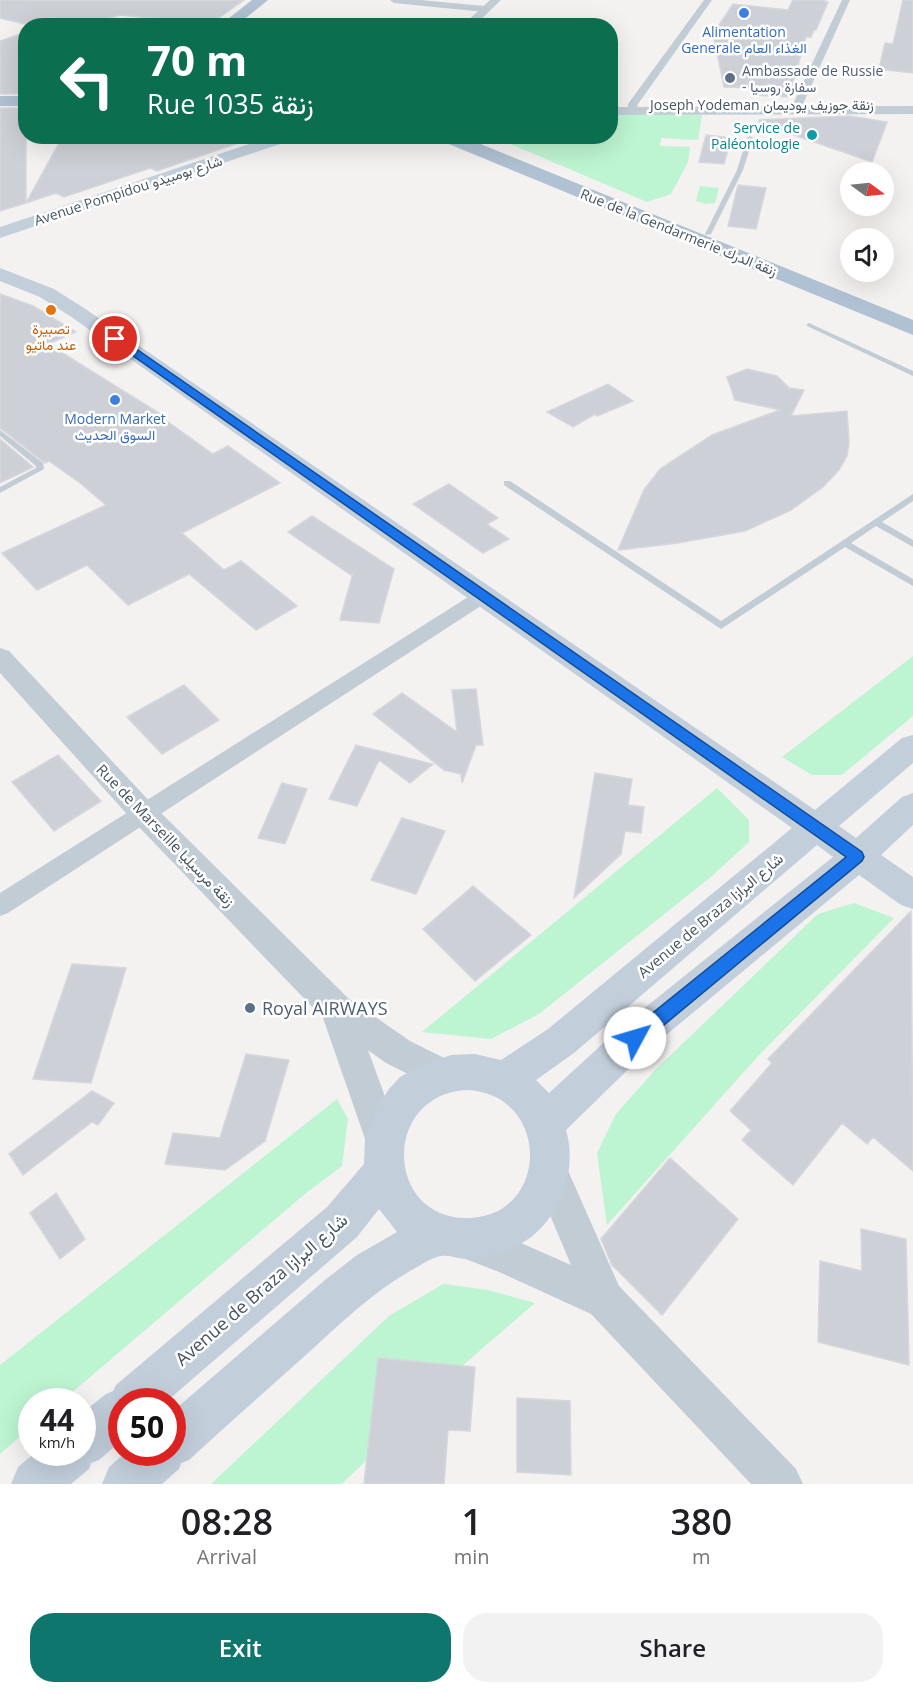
<!DOCTYPE html>
<html lang="en">
<head>
<meta charset="utf-8">
<style>
	body { margin:0; font-family:"Open Sans",Vazirmatn,sans-serif; background:#f2f2f2; color:#202124; height:100vh; display:flex; flex-direction:column; font-size:22px; white-space:nowrap }
	* { box-sizing:border-box; margin:0 }
	p { font-size:20px; color:#757577 }
	.icon { flex:none; width:33px; height:33px; fill:none; stroke:currentColor; stroke-width:2; stroke-linecap:round; stroke-linejoin:round }
	.map { position:relative; height:1484px; overflow:hidden }
	.sheet { display:flex; flex-direction:column; background:#fff; flex:1 }
	.sheet>* { flex:none }
	.top-card { position:absolute; left:18px; top:18px; width:600px; height:126px; border-radius:24px; box-shadow:0 6px 24px #0002; background:#0b6e4f; color:#fff; overflow:hidden }
	.needle { width:39px; rotate:105deg }
	.fabs { position:absolute; left:840px; top:162px; display:grid; gap:12px }
	.fabs a { display:grid; place-items:center; width:54px; height:54px; border-radius:50%; background:#fff; box-shadow:0 6px 24px #0002; font-size:30px }
	.speed { position:absolute; left:18px; top:1388px; display:flex; gap:12px; font-size:30px; font-weight:700; text-align:center }
	.speed>* { display:grid; place-content:center; width:78px; height:78px; border-radius:50%; background:#fff; box-shadow:0 6px 24px #0002; line-height:1 }
	.speed small { font-size:15px; font-weight:400 }
	.speed .limit { border:9px solid #d22; background:#fff; color:#111 }
	.pin { position:absolute; display:grid; place-items:center; width:51px; height:51px; color:#fff; margin:-26px; border:3px solid #fff; border-radius:50%; box-shadow:0 2px 6px #0007 }
	.me { position:absolute; width:66px; margin:-33px; rotate:51deg; stroke-linejoin:round; filter:drop-shadow(0 0 4px #0008) }
	.turn { display:flex; align-items:center; gap:21px; height:126px; padding:0 30px; font-size:27px }
	.turn .icon { width:78px; height:78px; stroke-width:2.5 }
	.turn b { display:block; font-size:42px; line-height:51px }
	.eta { display:flex; justify-content:space-evenly; align-items:center; height:102px; text-align:center }
	.eta b { font-size:36px; font-weight:600; line-height:42px }
	.cta { display:flex; gap:12px; margin-top:auto; padding:12px 30px }
	.cta a { flex:1; height:69px; border-radius:24px; background:#0f766e; color:#fff; font-size:24px; font-weight:600; line-height:69px; text-align:center }
	.cta a+a { background:#f2f2f2; color:#202124 }
	.map>svg:first-child { display:block }
</style>
</head>
<body>
<div class="map">
<svg width="913" height="1484" viewBox="0 0 913 1484">
	<rect width="100%" height="100%" fill="#f4f1f1"/>
	<path fill="#bdf4d1" d="M611 115H702L698 140 661 138 660 146 690 147 688 162 671 194 647 202 494 137 610 136Z
		M700 186 719 188 715 203 705 204 696 201Z
		M913 656V716L842 775H812L782 757Z
		M717 788 749 820V842L712 876 539 1014 491 1039 422 1032Z
		M854 903 894 918 759 1055 607 1225 597 1153 616 1114 655 1070 818 914Z
		M337 1099 348 1119 342 1166 306 1193 62 1401H32L31 1427 0 1454V1365Z
		M443 1284 488 1290 535 1303 462 1366 342 1484H211L389 1316Z"/>
	<path fill="#cdd0d6" stroke="#d5d7dd" stroke-width="1.5" d="M0 0H244L210 24 120 15 83 26H33L0 18Z
		M793 0H825V2H828L816 30H814L811 37H806L789 97 755 95V88L724 87 713 34 733 4 788 10Z
		M903 0H913V73L879 69 885 43 893 44Z
		M26 32V94H0V41Z
		M0 108H26V203L0 211Z
		M849 116 887 122 872 162 759 123V120Z
		M706 135 731 138 724 164 699 162Z
		M63 136H247V140L157 171 150 168 64 197 56 193 26 203Z
		M738 185 766 188 756 229 728 226Z
		M0 294 33 306 76 332 48 344 167 418 164 419 213 454 228 446 280 483 182 533 224 570 241 561 297 606 256 630 189 574 128 605 87 565 37 590 2 553 106 505 80 483 49 461 45 463 0 428Z
		M747 369 777 376 789 388 804 390 791 416 847 411 849 443 847 456 839 470 823 487 791 510 745 531 678 543 618 550 644 490 660 469 712 435 780 410 735 400 727 377Z
		M608 384 633 401 597 416 595 414 573 427 547 412Z
		M0 439 33 467 0 483Z
		M449 484 498 518 487 524 509 539 483 553 413 504Z
		M312 516 394 569 379 623 340 620 353 573 351 575 288 532Z
		M184 685 219 720 162 754 127 717Z
		M476 689 483 745H476L462 783 461 774 444 770 373 714 402 693 457 732 452 690Z
		M356 745 359 746 433 764 410 783 379 760 357 806 329 799Z
		M58 755 101 801 54 831 12 782Z
		M595 773 632 779 628 805 644 807 641 833 625 831 621 854 574 898Z
		M282 783 307 789 285 844 258 838Z
		M402 818 445 831 416 894 371 880Z
		M473 886 531 935 475 981 423 929Z
		M911 911 913 1171 873 1137 867 1144 842 1123 793 1185 742 1140 751 1130 730 1111 772 1063 768 1059Z
		M72 964 126 968 91 1083 33 1079Z
		M246 1054 289 1060 265 1141 225 1170 165 1164 173 1133 220 1138Z
		M92 1091 114 1103 98 1125 92 1122 23 1175 9 1154Z
		M670 1158 738 1219 662 1315 612 1265 601 1239Z
		M56 1193 85 1239 60 1259 30 1213Z
		M861 1229 906 1239 909 1365 818 1342 820 1261 862 1271Z
		M378 1358 475 1367 470 1431 448 1430 444 1484H364Z
		M517 1398 570 1401 571 1475 517 1472Z"/>
	<g fill="none" stroke-linecap="round" stroke-linejoin="round">
		<path fill="#c1ccd4" fill-rule="evenodd" d="M750 136 753 138 743 170 711 234 706 235 705 234 737 170 747 138Z
			M809 323 913 371V376L807 326 806 325Z
			M0 430 43 463 44 469 0 493V487L36 468V466L0 436Z
			M504 481H510L721 621 913 494V501L882 522 913 540V547L876 526 851 543 913 579V586L845 547 721 629 504 485Z"/>
		<path fill="#c1ccd4" fill-rule="evenodd" d="M390 0H420L485 6 489 9 485 12 394 3Z
			M704 0H712L638 104 635 113H627L628 104Z
			M842 0H850L803 104 794 106 793 104Z
			M483 590 490 592 492 596 490 600 8 913 0 916V893L476 592Z"/>
		<path fill="#c1ccd4" fill-rule="evenodd" d="M490 0H501L474 26H462Z
			M913 106V114L610 115V107Z
			M0 648 9 651 154 806 348 998 410 1041 454 1063 459 1075 454 1087 442 1091 386 1063 368 1050 402 1143 397 1156 384 1161 371 1156 323 1018 134 822 0 673Z
			M549 1152 562 1157 619 1286 796 1469 803 1484H751L591 1314 499 1272 453 1254 447 1241 453 1228 466 1222 505 1236 571 1265 531 1170 536 1157Z"/>
		<path fill="#c2cfdb" fill-rule="evenodd" d="M273 136H297L295 139 0 238V227Z
			M0 268 54 289 84 308 815 810 902 738 913 735V763L839 826 856 838 902 797 913 793V825L881 855 913 877V909L901 905 859 875 648 1050 566 1130C576 1164 565 1205 539 1230 522 1247 493 1259 469 1259 461 1260 451 1255 442 1256 435 1256 424 1263 417 1267 376 1289 342 1322 307 1354 268 1389 228 1424 189 1460L181 1463 179 1469 162 1484H102L109 1467 126 1452H172V1412L325 1280 357 1255 397 1232 379 1209 357 1237 167 1401H122V1440L99 1460 91 1463 89 1469 71 1484H11L18 1467 36 1452H82V1413L106 1394 113 1391 116 1385 327 1207 364 1164 365 1139 376 1109 389 1089 400 1077 422 1065 451 1055 475 1054 501 1060 548 1029 792 828 70 316 40 297 0 281ZM817 845 833 857 622 1026 549 1093 536 1080 574 1053ZM467 1090C552 1094 550 1218 467 1218 384 1218 382 1094 467 1090Z"/>
		<path fill="#afc1d2" fill-rule="evenodd" d="M252 0H268L236 26H219Z
			M0 96H26V106H0Z
			M437 136H461L913 320V335L439 140Z"/>
	</g>
	<path fill="#1a73e8" stroke="#114b97" stroke-width="1.5" d="M112 337H119L862 852 864 857 862 861 641 1044 635 1046 629 1044 626 1038 629 1032 846 857 112 341Z"/>
	<g fill="#3f7fe0" stroke="#fff" stroke-width="2">
		<circle cx="744" cy="13" r="6"/>
		<circle cx="115" cy="400" r="6"/>
	</g>
	<g fill="#5c6f8a" stroke="#fff" stroke-width="2">
		<circle cx="730" cy="78" r="6"/>
		<circle cx="250" cy="1008" r="6"/>
	</g>
	<circle fill="#0f9aa8" stroke="#fff" stroke-width="2" cx="812" cy="135" r="6"/>
	<circle fill="#e8710a" stroke="#fff" stroke-width="2" cx="51" cy="310" r="6"/>
	<g text-anchor="middle" dominant-baseline="central" stroke-width="5" stroke-linejoin="round" paint-order="stroke">
		<g font-size="14" fill="#366cbe" stroke="#fff">
			<text x="744" y="31">Alimentation<tspan x="744" dy="16">Generale الغذاء العام</tspan></text>
			<text x="115" y="418">Modern Market<tspan x="115" dy="16">السوق الحديث</tspan></text>
		</g>
		<g font-size="14" fill="#4e5e75" stroke="#fff" text-anchor="start">
			<text x="742" y="70">Ambassade de Russie<tspan x="742" dy="16">- سفارة روسيا</tspan></text>
		</g>
		<g font-size="14" fill="#475561" stroke="#fff">
			<text x="762" y="104">Joseph Yodeman زنقة جوزيف يوديمان</text>
			<text transform="translate(128 190) rotate(-18)">Avenue Pompidou شارع بومبيدو</text>
			<text transform="translate(679 232) rotate(22)">Rue de la Gendarmerie زنقة الدرك</text>
		</g>
		<g font-size="14" fill="#0d838f" stroke="#fff" text-anchor="end">
			<text x="800" y="127">Service de<tspan x="800" dy="16">Paléontologie</tspan></text>
		</g>
		<g font-size="14" fill="#c56008" stroke="#fff">
			<text x="51" y="328">تصبيرة<tspan x="51" dy="16">عند ماتيو</tspan></text>
		</g>
		<g font-size="15" fill="#475561" stroke="#fff">
			<text transform="translate(166 835) rotate(46)">Rue de Marseille زنقة مرسيليا</text>
			<text transform="translate(710 915) rotate(-40)">Avenue de Braza شارع البرازا</text>
		</g>
		<g font-size="18" fill="#4e5e75" stroke="#fff" text-anchor="start">
			<text x="262" y="1008">Royal AIRWAYS</text>
		</g>
		<g font-size="18" fill="#475561" stroke="#fff">
			<text transform="translate(261 1289) rotate(-41)">Avenue de Braza شارع البرازا</text>
		</g>
	</g>
</svg>
<div class="fabs">
<a><svg class="needle" viewBox="-14 -14 28 28"><path d="M0-13l5 13h-10z" fill="#e53935"/><path d="M0 13l5-13h-10z" fill="#757577"/></svg></a>
<a><svg class="icon" aria-label="sound" viewBox="0 0 24 24"><path d="M4 9h4l5-4v14l-5-4H4zM17 9q2 3 0 6"/></svg></a>
</div>
<div class="speed"><div>44<small>km/h</small></div><div class="limit">50</div></div>
<div class="pin" style="left:115px;top:339px;background:#d93025"><svg class="icon" aria-label="arrive" viewBox="0 0 24 24"><path d="M6 21V4h12l-3 4 3 4H6"/></svg></div>
<svg class="me" style="left:635px;top:1038px" viewBox="-20 -20 40 40"><circle r="19" fill="#fff"/><path d="M0-13L10 11 0 6-10 11z" fill="#1a73e8"/></svg>
<div class="top-card">
<div class="turn"><svg class="icon" aria-label="left" viewBox="0 0 24 24"><path d="M17 20v-9H6M10 6l-5 5 5 5"/></svg><div><b>70 m</b>Rue 1035 زنقة</div></div>
</div>
</div>
<section class="sheet">
<div class="eta">
<div><b>08:28</b><p>Arrival</p></div>
<div><b>1</b><p>min</p></div>
<div><b>380</b><p>m</p></div>
</div>
<div class="cta"><a>Exit</a><a>Share</a></div>
</section>
</body>
</html>
